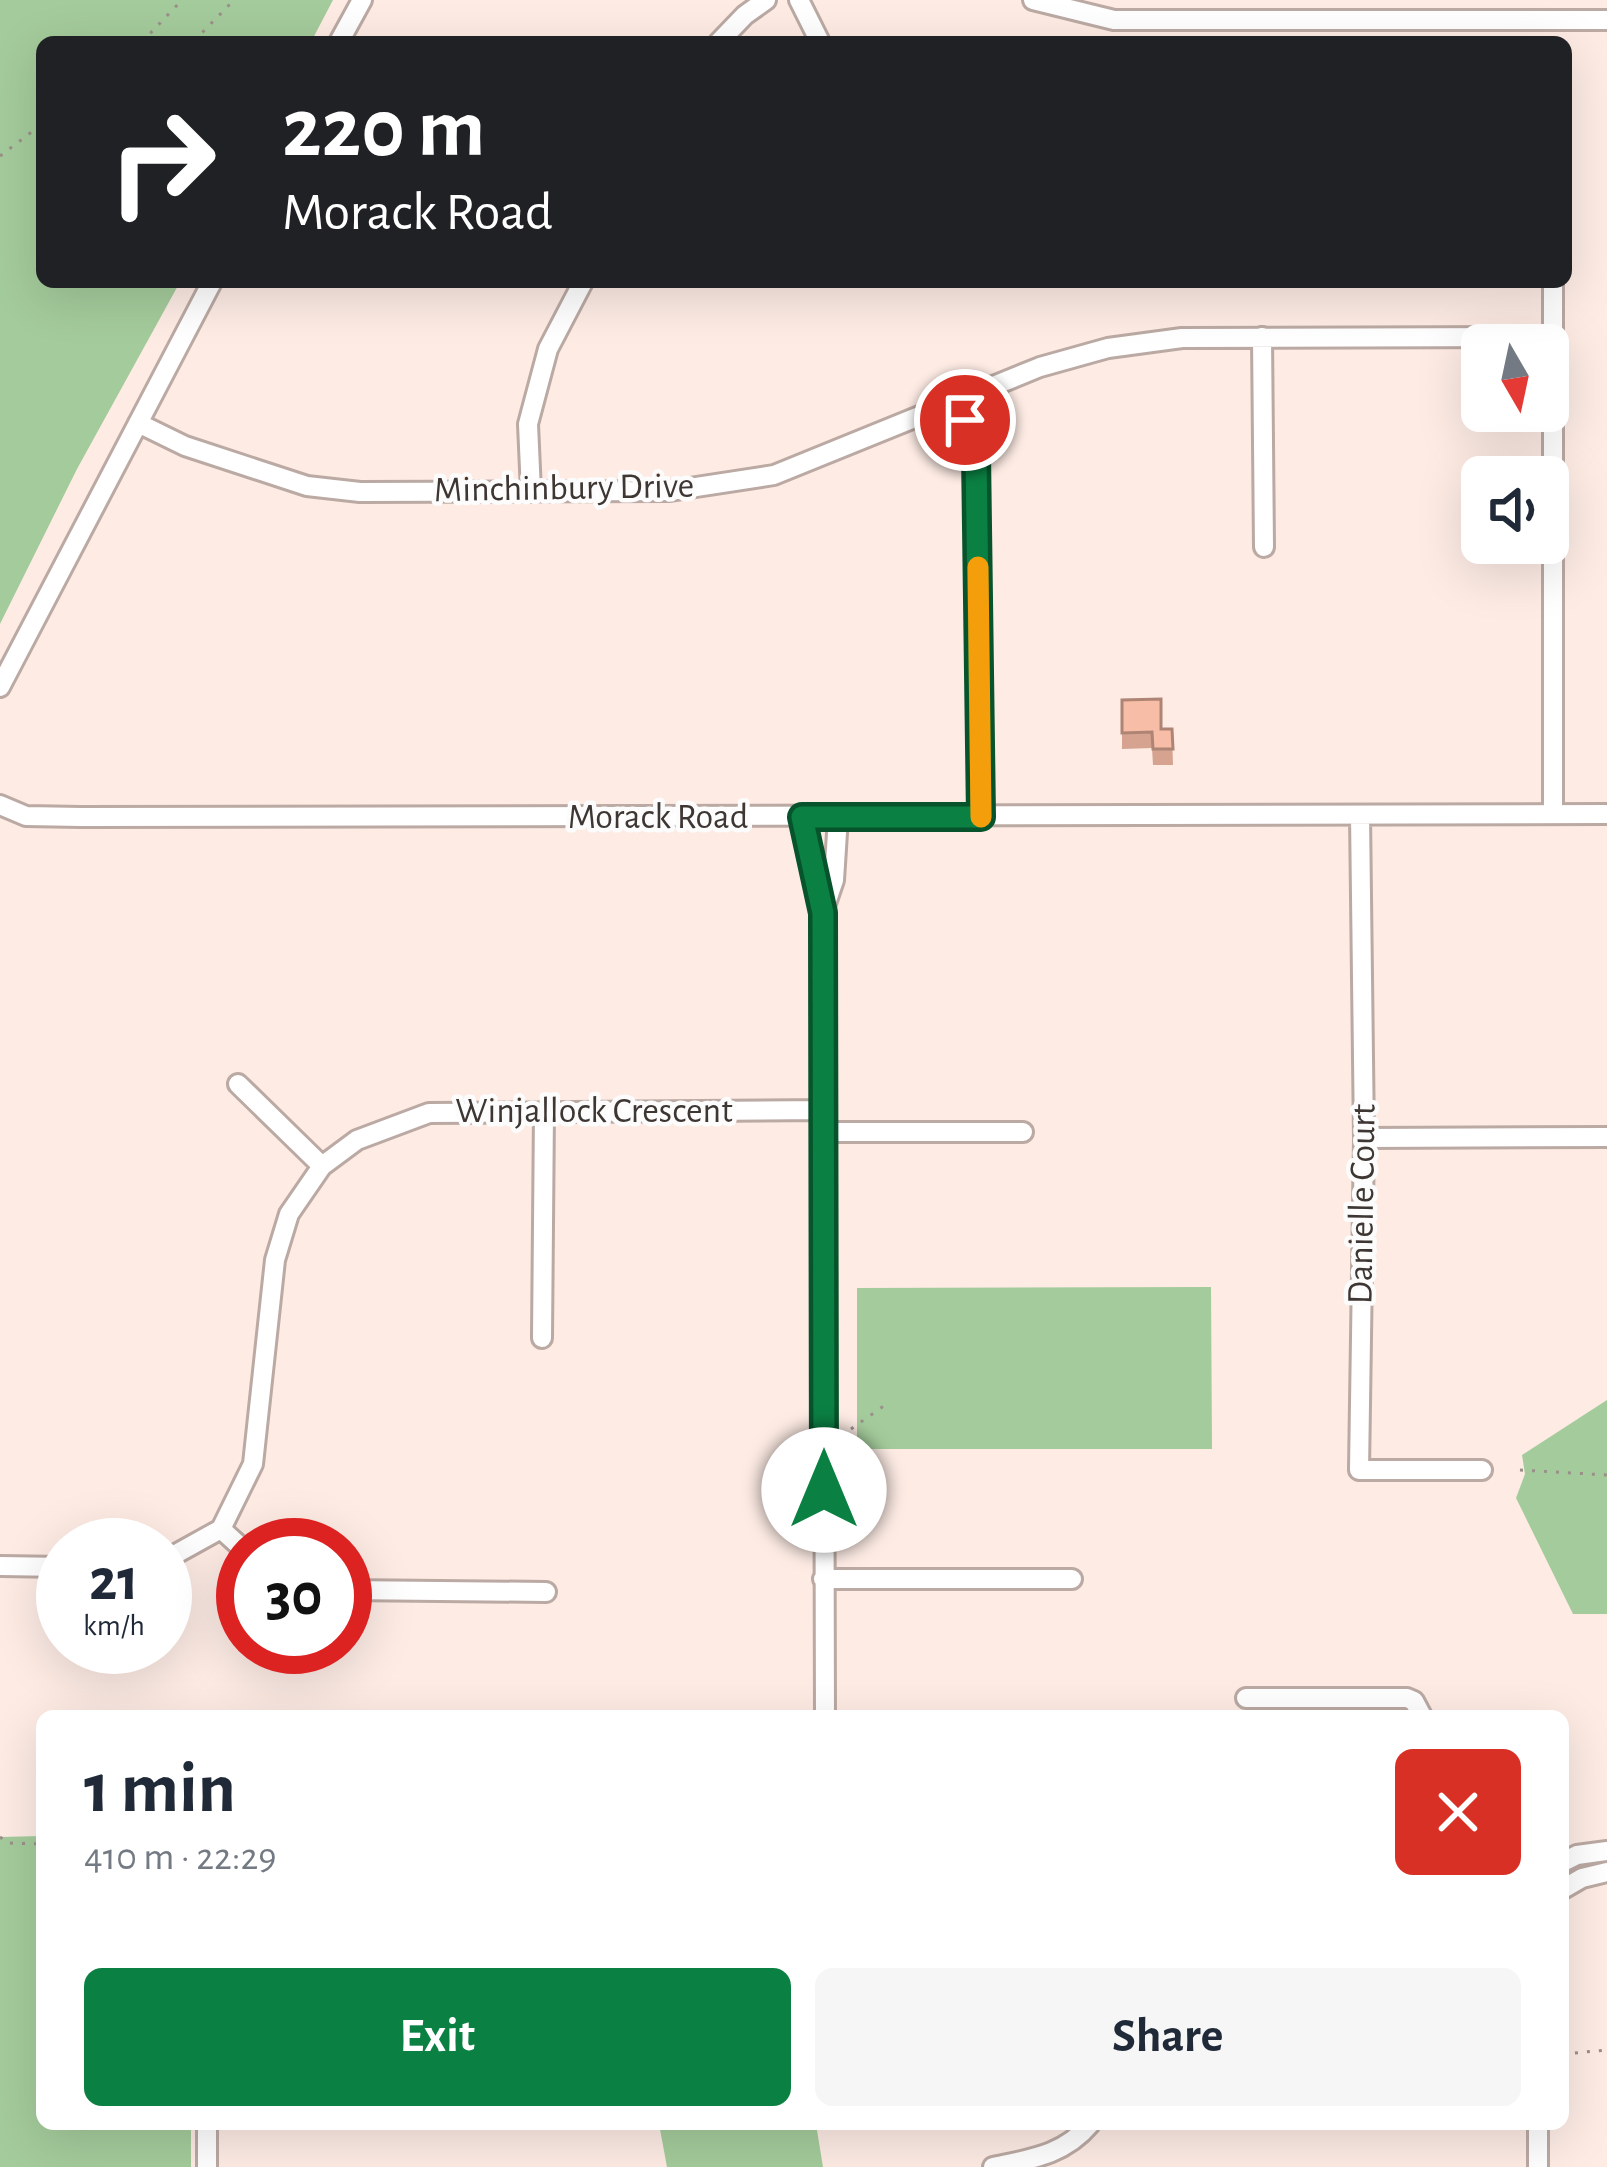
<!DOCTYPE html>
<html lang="en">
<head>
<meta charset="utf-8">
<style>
	body { margin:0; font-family:"Alegreya Sans",sans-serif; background:#f6f6f7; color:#1f2937; height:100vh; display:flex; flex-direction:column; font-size:45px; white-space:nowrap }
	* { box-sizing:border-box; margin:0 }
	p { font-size:39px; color:#747a83 }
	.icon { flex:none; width:66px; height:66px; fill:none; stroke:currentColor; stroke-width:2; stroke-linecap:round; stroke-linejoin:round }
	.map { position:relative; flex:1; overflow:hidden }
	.sheet { position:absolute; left:36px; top:1710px; width:1533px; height:420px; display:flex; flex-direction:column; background:#fff; border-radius:18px; box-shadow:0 12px 48px #0002 }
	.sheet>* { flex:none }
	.banner { position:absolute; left:36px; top:36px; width:1536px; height:252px; border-radius:18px; box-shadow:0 12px 48px #0002; background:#202124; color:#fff; overflow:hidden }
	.needle { width:78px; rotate:171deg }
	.fabs { position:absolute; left:1461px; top:324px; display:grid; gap:24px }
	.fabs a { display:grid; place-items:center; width:108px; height:108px; border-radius:18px; background:#fff; box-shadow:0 12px 48px #0002; font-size:60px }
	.speed { position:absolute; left:36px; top:1518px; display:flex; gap:24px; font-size:60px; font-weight:700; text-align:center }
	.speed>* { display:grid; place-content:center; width:156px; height:156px; border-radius:50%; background:#fff; box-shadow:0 12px 48px #0002; line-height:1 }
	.speed small { font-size:30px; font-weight:400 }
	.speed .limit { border:18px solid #d22; background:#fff; color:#111 }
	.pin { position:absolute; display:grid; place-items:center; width:102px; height:102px; color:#fff; margin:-51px; border:6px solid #fff; border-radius:50%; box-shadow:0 3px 12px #0007 }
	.me { position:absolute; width:132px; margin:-66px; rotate:0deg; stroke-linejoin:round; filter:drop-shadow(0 0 9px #0008) }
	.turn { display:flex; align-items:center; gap:42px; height:252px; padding:0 48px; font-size:54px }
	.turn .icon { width:156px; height:156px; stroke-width:2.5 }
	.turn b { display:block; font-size:84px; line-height:102px }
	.round { display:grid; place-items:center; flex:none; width:126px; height:126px; border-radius:18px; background:#f6f6f7 }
	.overview { display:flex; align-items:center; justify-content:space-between; height:204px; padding:0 48px }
	h1 { font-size:72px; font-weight:700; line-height:90px }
	.cta { display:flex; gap:24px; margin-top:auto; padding:24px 48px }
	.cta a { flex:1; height:138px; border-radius:18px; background:#0b8043; color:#fff; font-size:48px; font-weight:700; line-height:138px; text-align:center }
	.cta a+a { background:#f6f6f7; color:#1f2937 }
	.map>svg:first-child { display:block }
</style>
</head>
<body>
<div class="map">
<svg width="1607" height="2167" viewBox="0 0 1607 2167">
	<rect width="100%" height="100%" fill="#fdebe4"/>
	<path fill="#a4cb9b" d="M0 0H333L311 42H42V282H180L77 469 0 624Z
		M1211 1287 1212 1449H857V1288Z
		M1607 1400V1614H1573L1516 1498 1525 1474 1522 1455Z
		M42 1836V2124H191V2167H0V1837Z
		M659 2124H816L823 2167H667Z"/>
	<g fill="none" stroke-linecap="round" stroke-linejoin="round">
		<defs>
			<path id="minor" d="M799 0 820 42
				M1033 0 1114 20H1607
				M339 42 362 0
				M719 42 745 15 766 0
				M1553 282V814
				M1262 337 1264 547
				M958 399 976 454 981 817
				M138 423 185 446 307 486 360 492 670 491 774 475 1040 367 1108 348 1182 338 1552 337
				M531 492 528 424 548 349 583 282
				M0 687 212 282
				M0 805 26 816 81 817 1607 814
				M1360 815 1364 1138 1359 1470H1482
				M802 817 823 913 825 1716
				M823 912 834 880 838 817
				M238 1084 322 1166
				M824 1132H1023
				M1364 1138 1607 1137
				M542 1338 544 1111
				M221 1529 243 1549
				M165 1560 221 1529 253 1464 275 1260 289 1214 322 1166 357 1140 429 1113 824 1110
				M0 1566 63 1567
				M823 1579H1072
				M345 1590 546 1592
				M1246 1698H1407L1414 1701 1422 1716
				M1563 1862 1577 1855 1607 1851
				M1563 1889 1582 1878 1607 1872
				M207 2124V2167
				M1538 2124V2167
				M993 2167C1031 2159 1064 2155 1090 2124"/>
		</defs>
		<use href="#minor" stroke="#bba9a3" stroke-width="24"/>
		<path stroke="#9b8f8a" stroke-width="3" stroke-dasharray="3 9" stroke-linecap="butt" d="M194 41 234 0
			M142 42 182 0
			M0 156 42 124
			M851 1429 888 1403
			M1520 1470 1607 1475
			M0 1837 8 1843 42 1844
			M1563 2054 1607 2050"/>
		<use href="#minor" stroke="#fff" stroke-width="18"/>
	</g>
	<path fill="#d5a390" d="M1122 700 1161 729H1172L1173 765H1153L1152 748 1122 749Z"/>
	<path fill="#f8bda7" stroke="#ae8475" stroke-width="3" d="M1161 699V729H1172L1173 749H1153L1152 732 1122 733V700Z"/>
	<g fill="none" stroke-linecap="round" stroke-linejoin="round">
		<defs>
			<path id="route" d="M824 1490 823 913 802 817H981L976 454 965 420"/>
		</defs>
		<use href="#route" stroke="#07532c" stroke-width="30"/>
		<use href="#route" stroke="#0b8043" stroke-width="21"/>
		<path stroke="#f59e0b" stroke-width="21" d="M978 567 981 817"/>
	</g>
	<g text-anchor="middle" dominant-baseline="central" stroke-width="9" stroke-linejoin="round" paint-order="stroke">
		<g font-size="36" fill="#3d3633" stroke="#fcfcfc">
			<text transform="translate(564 488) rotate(-1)">Minchinbury Drive</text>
			<text x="658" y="817">Morack Road</text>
			<text x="594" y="1111">Winjallock Crescent</text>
			<text transform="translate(1362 1204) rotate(-89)">Danielle Court</text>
		</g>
	</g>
</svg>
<div class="fabs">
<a><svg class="needle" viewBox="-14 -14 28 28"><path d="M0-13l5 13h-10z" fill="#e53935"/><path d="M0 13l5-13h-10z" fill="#747a83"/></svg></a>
<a><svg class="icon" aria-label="sound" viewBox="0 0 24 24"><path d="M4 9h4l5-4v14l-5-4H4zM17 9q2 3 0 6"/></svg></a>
</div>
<div class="speed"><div>21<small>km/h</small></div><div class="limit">30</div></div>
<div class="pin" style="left:965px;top:420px;background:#d93025"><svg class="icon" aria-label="arrive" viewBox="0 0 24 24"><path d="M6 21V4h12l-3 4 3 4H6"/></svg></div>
<svg class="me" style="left:824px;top:1490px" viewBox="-20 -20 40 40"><circle r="19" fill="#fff"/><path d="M0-13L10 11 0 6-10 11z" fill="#0b8043"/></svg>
<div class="banner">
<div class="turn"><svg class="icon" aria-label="right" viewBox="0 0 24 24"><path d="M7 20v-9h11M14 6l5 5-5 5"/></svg><div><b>220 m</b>Morack Road</div></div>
</div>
<section class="sheet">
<div class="overview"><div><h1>1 min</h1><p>410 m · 22:29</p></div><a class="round" style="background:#d93025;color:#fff"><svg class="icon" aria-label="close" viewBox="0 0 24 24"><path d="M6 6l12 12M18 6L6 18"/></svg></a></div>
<div class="cta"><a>Exit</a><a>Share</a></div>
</section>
</div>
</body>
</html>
